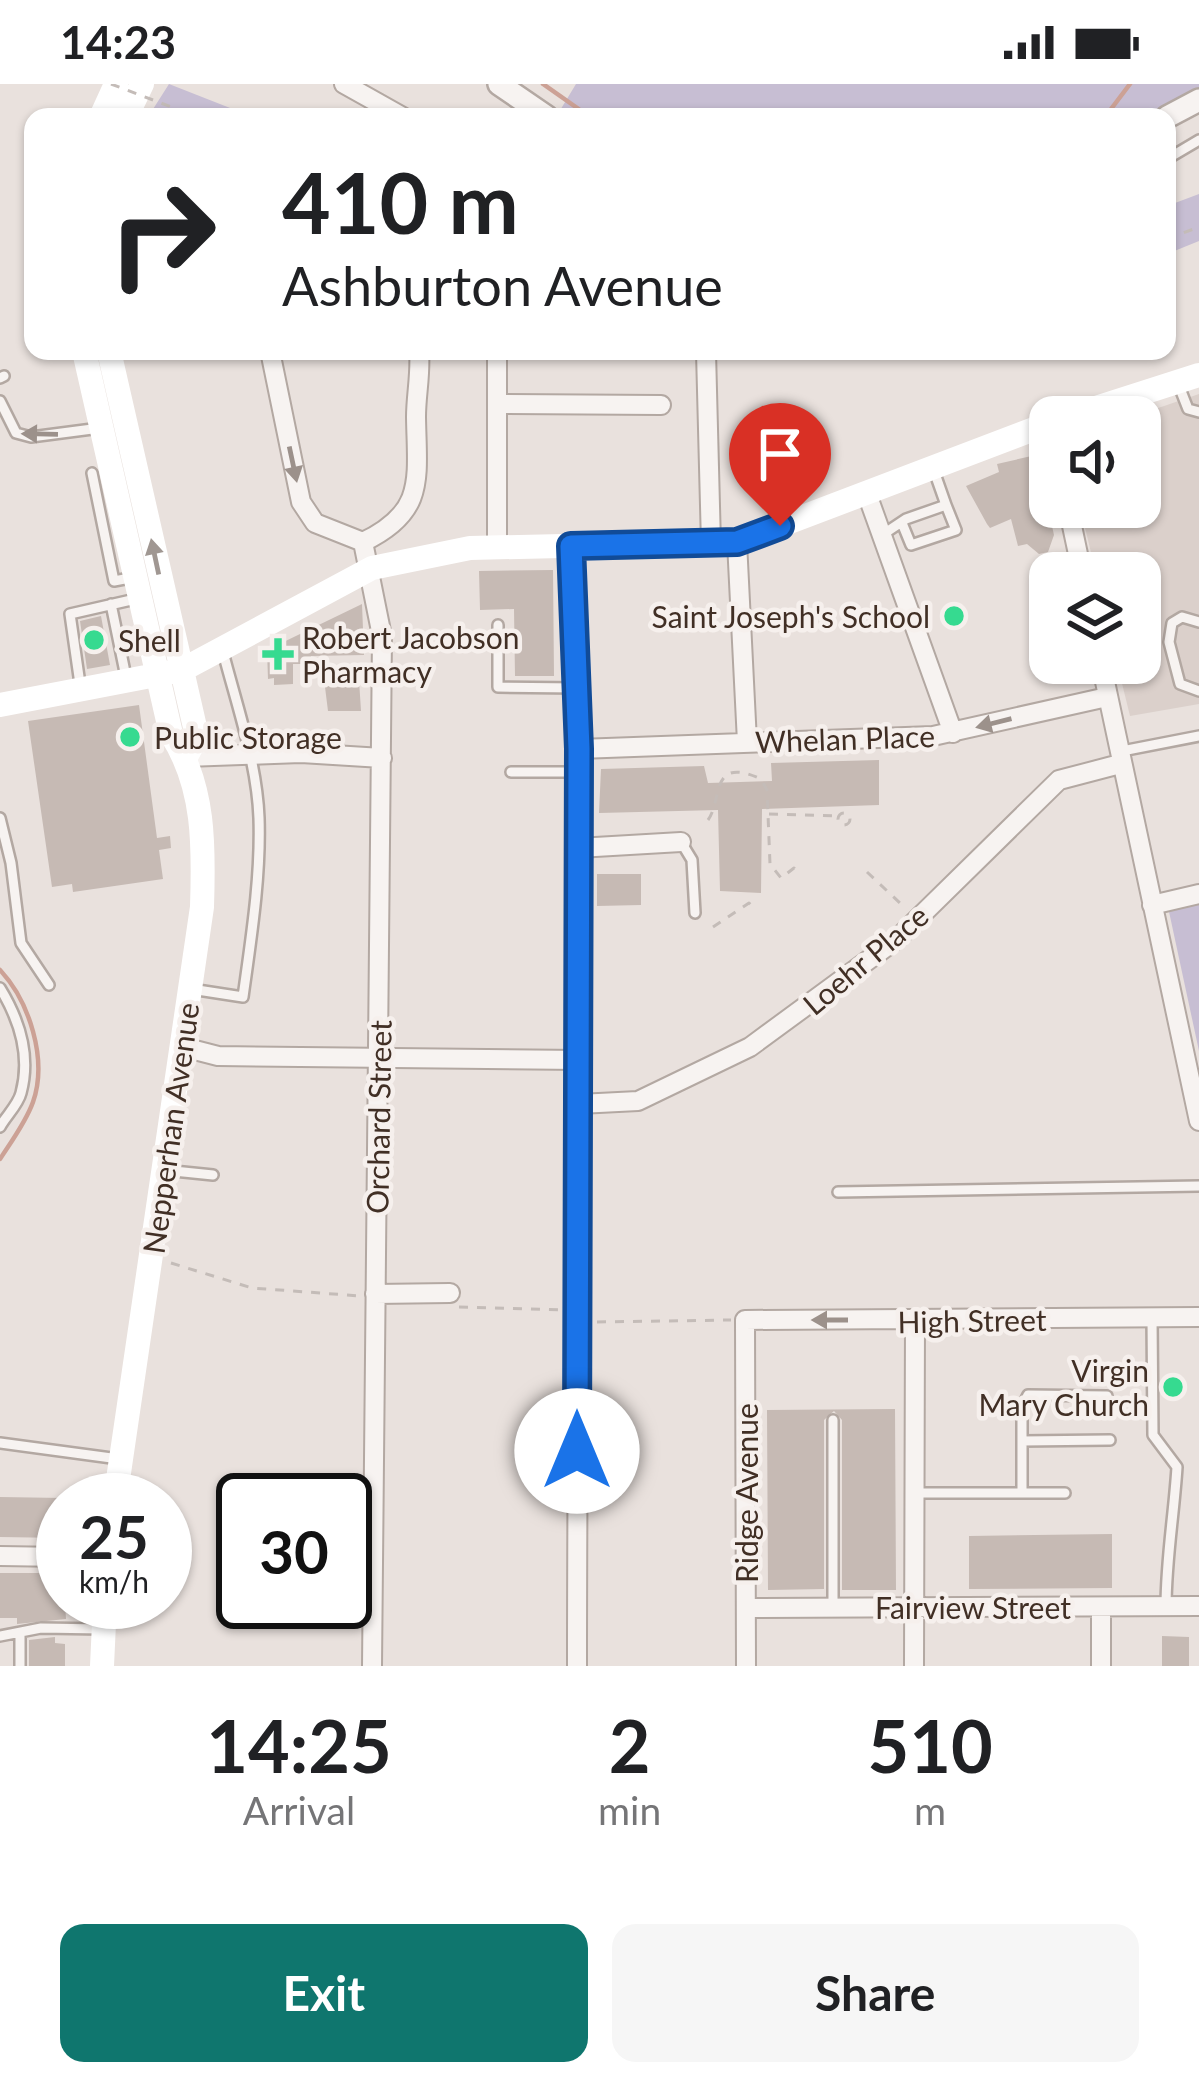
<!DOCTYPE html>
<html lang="en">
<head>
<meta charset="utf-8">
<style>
	body { margin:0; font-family:Lato,sans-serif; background:#f6f6f6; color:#202124; height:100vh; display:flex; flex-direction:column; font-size:45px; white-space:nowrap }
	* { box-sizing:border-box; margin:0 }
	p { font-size:39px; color:#757577 }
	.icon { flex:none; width:66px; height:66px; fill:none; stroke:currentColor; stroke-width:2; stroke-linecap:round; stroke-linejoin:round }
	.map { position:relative; height:1582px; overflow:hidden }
	.sheet { display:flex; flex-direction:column; background:#fff; flex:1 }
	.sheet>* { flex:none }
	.guide { position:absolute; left:24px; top:24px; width:1152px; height:252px; border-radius:24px; box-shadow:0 3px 9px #0004; background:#fff; color:#202124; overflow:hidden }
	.buttons { position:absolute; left:1029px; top:312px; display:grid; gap:24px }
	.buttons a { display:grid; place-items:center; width:132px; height:132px; border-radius:24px; background:#fff; box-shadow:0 3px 9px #0004; font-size:60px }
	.speed { position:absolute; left:36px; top:1389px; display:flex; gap:24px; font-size:60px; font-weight:700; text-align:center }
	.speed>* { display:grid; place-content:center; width:156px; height:156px; border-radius:50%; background:#fff; box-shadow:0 3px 9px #0004; line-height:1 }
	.speed small { font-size:30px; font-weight:400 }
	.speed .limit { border:6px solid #111; border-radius:18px; background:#fff; color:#111 }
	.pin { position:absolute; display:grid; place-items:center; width:102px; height:102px; color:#fff; margin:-123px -51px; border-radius:50% 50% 50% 0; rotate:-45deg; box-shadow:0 0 12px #0007 }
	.pin .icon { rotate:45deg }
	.me { position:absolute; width:132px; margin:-66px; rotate:0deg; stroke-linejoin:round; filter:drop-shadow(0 0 9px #0008) }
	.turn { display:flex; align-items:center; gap:42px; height:252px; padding:0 60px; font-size:54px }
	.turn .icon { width:156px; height:156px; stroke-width:2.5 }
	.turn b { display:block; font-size:84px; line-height:102px }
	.eta { display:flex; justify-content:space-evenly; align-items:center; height:204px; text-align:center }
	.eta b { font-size:72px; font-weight:700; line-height:84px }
	.cta { display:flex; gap:24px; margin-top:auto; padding:24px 60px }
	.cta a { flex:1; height:138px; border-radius:24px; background:#0f766e; color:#fff; font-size:48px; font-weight:700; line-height:138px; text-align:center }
	.cta a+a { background:#f6f6f6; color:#202124 }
	.status { display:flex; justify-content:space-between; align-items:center; height:84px; padding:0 60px; background:#fff; direction:ltr }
	.status svg { height:33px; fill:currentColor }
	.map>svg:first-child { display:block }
</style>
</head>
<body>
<div class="status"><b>14:23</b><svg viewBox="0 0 49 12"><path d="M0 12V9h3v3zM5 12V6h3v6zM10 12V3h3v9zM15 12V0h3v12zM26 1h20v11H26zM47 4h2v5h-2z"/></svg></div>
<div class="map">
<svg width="1199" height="1582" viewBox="0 0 1199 1582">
	<rect width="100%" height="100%" fill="#e9e1dd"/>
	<path fill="#dbd0cb" d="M1199 310V620L1130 632 1117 579H1140V489H1096L1080 423H1140V333H1132Z"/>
	<path fill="#c7bed3" d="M169 0 253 33H148Z
		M576 0H1199V6L1155 33H556Z
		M1199 110V157L1167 170V122Z
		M1199 816V967L1168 823Z"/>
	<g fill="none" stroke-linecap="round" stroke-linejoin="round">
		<path stroke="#cca195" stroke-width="4.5" d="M543 0 590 33
			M1105 33 1130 0
			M0 886C29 917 48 975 33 1018 26 1038 11 1058 0 1075"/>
	</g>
	<path fill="#c6bab4" d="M1036 371 1054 451 1048 468 1039 470 1027 460 1018 462 1011 435 990 444 987 440 966 402 999 388 997 380Z
		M553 486 554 592H515L514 525 480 526 479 487Z
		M362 520 364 571 311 572 310 580H293V600L274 601V594L268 595 267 566Z
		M101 532 110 581 87 585 80 537Z
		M324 595 359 596 361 627H328Z
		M139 621 157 754 170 752 171 764 159 766 163 795 73 808 72 800 52 803 28 637Z
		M879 676V721L762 725 761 809 720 807 718 726 599 729 601 685 704 682 708 699 772 697 771 679Z
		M597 790H641V821L597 822Z
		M895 1325 896 1506H842V1336L834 1327 824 1336V1505L768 1506 767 1326Z
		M0 1413 63 1414V1454L0 1453Z
		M1112 1450V1504L969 1505V1452Z
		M0 1489H63L66 1535 17 1540V1534H0Z
		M1162 1552 1189 1553V1582H1162Z
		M55 1553V1559L65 1560V1582H29V1556Z"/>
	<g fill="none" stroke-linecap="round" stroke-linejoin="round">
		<defs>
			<path id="service" d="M1167 75 1199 56
				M0 294 4 292
				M1179 302 1188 325 1199 328
				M0 317 16 349 31 353 100 344
				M92 389 114 497 130 494
				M902 439 911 461 956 446 946 421
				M882 451 906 435 946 421 933 384
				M111 520 126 593
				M1199 538 1182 533 1172 539 1169 558 1180 600 1199 607
				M498 541V603L577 604
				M80 600 70 530 140 514
				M1122 667 1199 652
				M511 688H579
				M0 734 11 779 21 859 49 901
				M681 758 692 776 695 829
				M0 904C19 935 31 972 21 1009 18 1021 6 1032 0 1043
				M191 905 243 913C251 855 261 793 259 734 257 679 237 622 223 568
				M164 1086 213 1091
				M838 1108 1199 1102
				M1152 1234 1153 1351 1177 1383C1174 1431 1166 1475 1166 1523
				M833 1336V1524
				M1022 1357 1110 1356
				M0 1359 119 1375
				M914 1409H1065
				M1022 1409V1323L1028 1311 1107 1312
				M20 1550V1582
				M0 1552 41 1544 102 1545"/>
			<path id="minor" d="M344 0 403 33
				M270 267 301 418 315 439 363 458
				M497 267V463
				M706 268 711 460
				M497 320 661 321
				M867 410 953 649
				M1068 423 1082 489
				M363 458 382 552 372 1582
				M363 458C426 428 417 395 416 333 416 311 421 289 419 267
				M737 458 747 658
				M571 462C585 835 577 1209 577 1582
				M1101 579 1199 1037
				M579 665 933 652 1107 613
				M186 673 301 669 382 674
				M578 764 681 758
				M1152 821 1199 810
				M183 963 218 972 580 976
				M579 1020 638 1017 750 963 897 855 1059 696 1120 680
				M375 1210 450 1209
				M0 1472 63 1473
				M1101 1523V1582
				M746 1524 1199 1522
				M746 1582 745 1236 1199 1233
				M914 1582 915 1237"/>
			<path id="tertiary" d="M499 0 547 33
				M1167 33 1199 16"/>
		</defs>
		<use href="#service" stroke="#b3a8a2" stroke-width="14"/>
		<use href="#minor" stroke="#b3a8a2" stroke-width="22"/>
		<use href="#tertiary" stroke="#b3a8a2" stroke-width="26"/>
		<path stroke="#c4bcb8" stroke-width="3" stroke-dasharray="9 9" stroke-linecap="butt" d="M195 32 196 33
			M1167 155 1199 143
			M838 735a6 6 0 1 1 12 0a6 6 0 1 1-12 0Z
			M769 730 839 732
			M708 736C723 716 709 671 761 695L767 706 770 780 781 794 794 784 798 789
			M867 788 900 819
			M713 843 749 819 753 823
			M171 1179 252 1204 361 1212
			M459 1223 563 1226
			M597 1238 731 1236"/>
		<use href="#service" stroke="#f7f3f1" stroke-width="9"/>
		<use href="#minor" stroke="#f7f3f1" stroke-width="18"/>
		<use href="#tertiary" stroke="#f7f3f1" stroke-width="21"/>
		<path stroke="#fff" stroke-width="24" d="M101 33 116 0
			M126 33 142 0
			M84 267 171 650C205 702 204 763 202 823L115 1416
			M109 267 197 652 186 673
			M1068 333 1199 291
			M0 621 182 586 372 484 470 464 737 458 1050 339
			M102 1582 105 1518"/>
		<path stroke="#c4bcb8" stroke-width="3" stroke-dasharray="9 9" stroke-linecap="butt" d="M111 0 195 32"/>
	</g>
	<defs><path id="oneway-solid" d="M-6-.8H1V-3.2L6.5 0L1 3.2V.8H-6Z" transform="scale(3)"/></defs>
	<g fill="#9c918b">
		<use href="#oneway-solid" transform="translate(40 350) rotate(-179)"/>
		<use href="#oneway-solid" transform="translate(293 380) rotate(78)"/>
		<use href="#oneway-solid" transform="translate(994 639) rotate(166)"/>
		<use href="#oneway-solid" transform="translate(830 1236) rotate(-180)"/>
	</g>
	<use fill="#a09792" href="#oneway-solid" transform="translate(155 473) rotate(-102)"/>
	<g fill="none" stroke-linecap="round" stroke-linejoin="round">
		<defs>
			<path id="route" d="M577 1367 579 665 571 462 737 458 780 442"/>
		</defs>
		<use href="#route" stroke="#114b97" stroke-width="30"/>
		<use href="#route" stroke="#1a73e8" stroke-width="21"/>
	</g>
	<g fill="#36da90" stroke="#f6f0ed" stroke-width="4.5">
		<circle cx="954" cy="532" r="12"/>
		<circle cx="94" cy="556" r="12"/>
		<path d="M272 552h12v12h12v12h-12v12h-12v-12h-12v-12h12z"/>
		<circle cx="130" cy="653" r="12"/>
		<circle cx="1173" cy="1303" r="12"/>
	</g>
	<g text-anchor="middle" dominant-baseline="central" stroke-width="9" stroke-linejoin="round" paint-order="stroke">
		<g font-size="30" fill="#412f25" stroke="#f6f0ed" text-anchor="start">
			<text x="930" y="532" text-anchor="end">Saint Joseph's School</text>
			<text x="302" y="553">Robert Jacobson<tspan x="302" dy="34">Pharmacy</tspan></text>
			<text x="118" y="556">Shell</text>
			<text x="154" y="653">Public Storage</text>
			<text x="1149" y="1286" text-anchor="end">Virgin<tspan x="1149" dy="34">Mary Church</tspan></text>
		</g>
		<g font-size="30" fill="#412f25" stroke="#f6f0ed">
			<text transform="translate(845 654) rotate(-2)">Whelan Place</text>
			<text transform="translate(865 875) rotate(-40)">Loehr Place</text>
			<text transform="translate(378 1033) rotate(-89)">Orchard Street</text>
			<text transform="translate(170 1044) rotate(-82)">Nepperhan Avenue</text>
			<text transform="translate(972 1236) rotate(-1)">High Street</text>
			<text transform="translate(746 1409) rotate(-90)">Ridge Avenue</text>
			<text x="973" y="1523">Fairview Street</text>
		</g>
	</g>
</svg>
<div class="buttons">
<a><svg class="icon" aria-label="sound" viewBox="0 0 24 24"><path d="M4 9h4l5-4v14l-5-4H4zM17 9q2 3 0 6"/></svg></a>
<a><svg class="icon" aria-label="layers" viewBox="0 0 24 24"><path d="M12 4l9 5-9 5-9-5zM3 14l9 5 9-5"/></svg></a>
</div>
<div class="speed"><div>25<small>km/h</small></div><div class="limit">30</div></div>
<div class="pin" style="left:780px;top:442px;background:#d93025"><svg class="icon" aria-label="arrive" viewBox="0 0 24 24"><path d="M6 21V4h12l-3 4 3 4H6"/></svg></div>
<svg class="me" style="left:577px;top:1367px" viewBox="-20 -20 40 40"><circle r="19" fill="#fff"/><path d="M0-13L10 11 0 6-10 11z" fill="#1a73e8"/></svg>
<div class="guide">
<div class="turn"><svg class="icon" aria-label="right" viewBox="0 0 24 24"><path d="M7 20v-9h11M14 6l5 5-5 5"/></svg><div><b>410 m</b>Ashburton Avenue</div></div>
</div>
</div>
<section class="sheet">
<div class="eta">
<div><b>14:25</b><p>Arrival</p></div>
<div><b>2</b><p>min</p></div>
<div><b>510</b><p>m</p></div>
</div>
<div class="cta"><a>Exit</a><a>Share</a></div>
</section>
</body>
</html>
